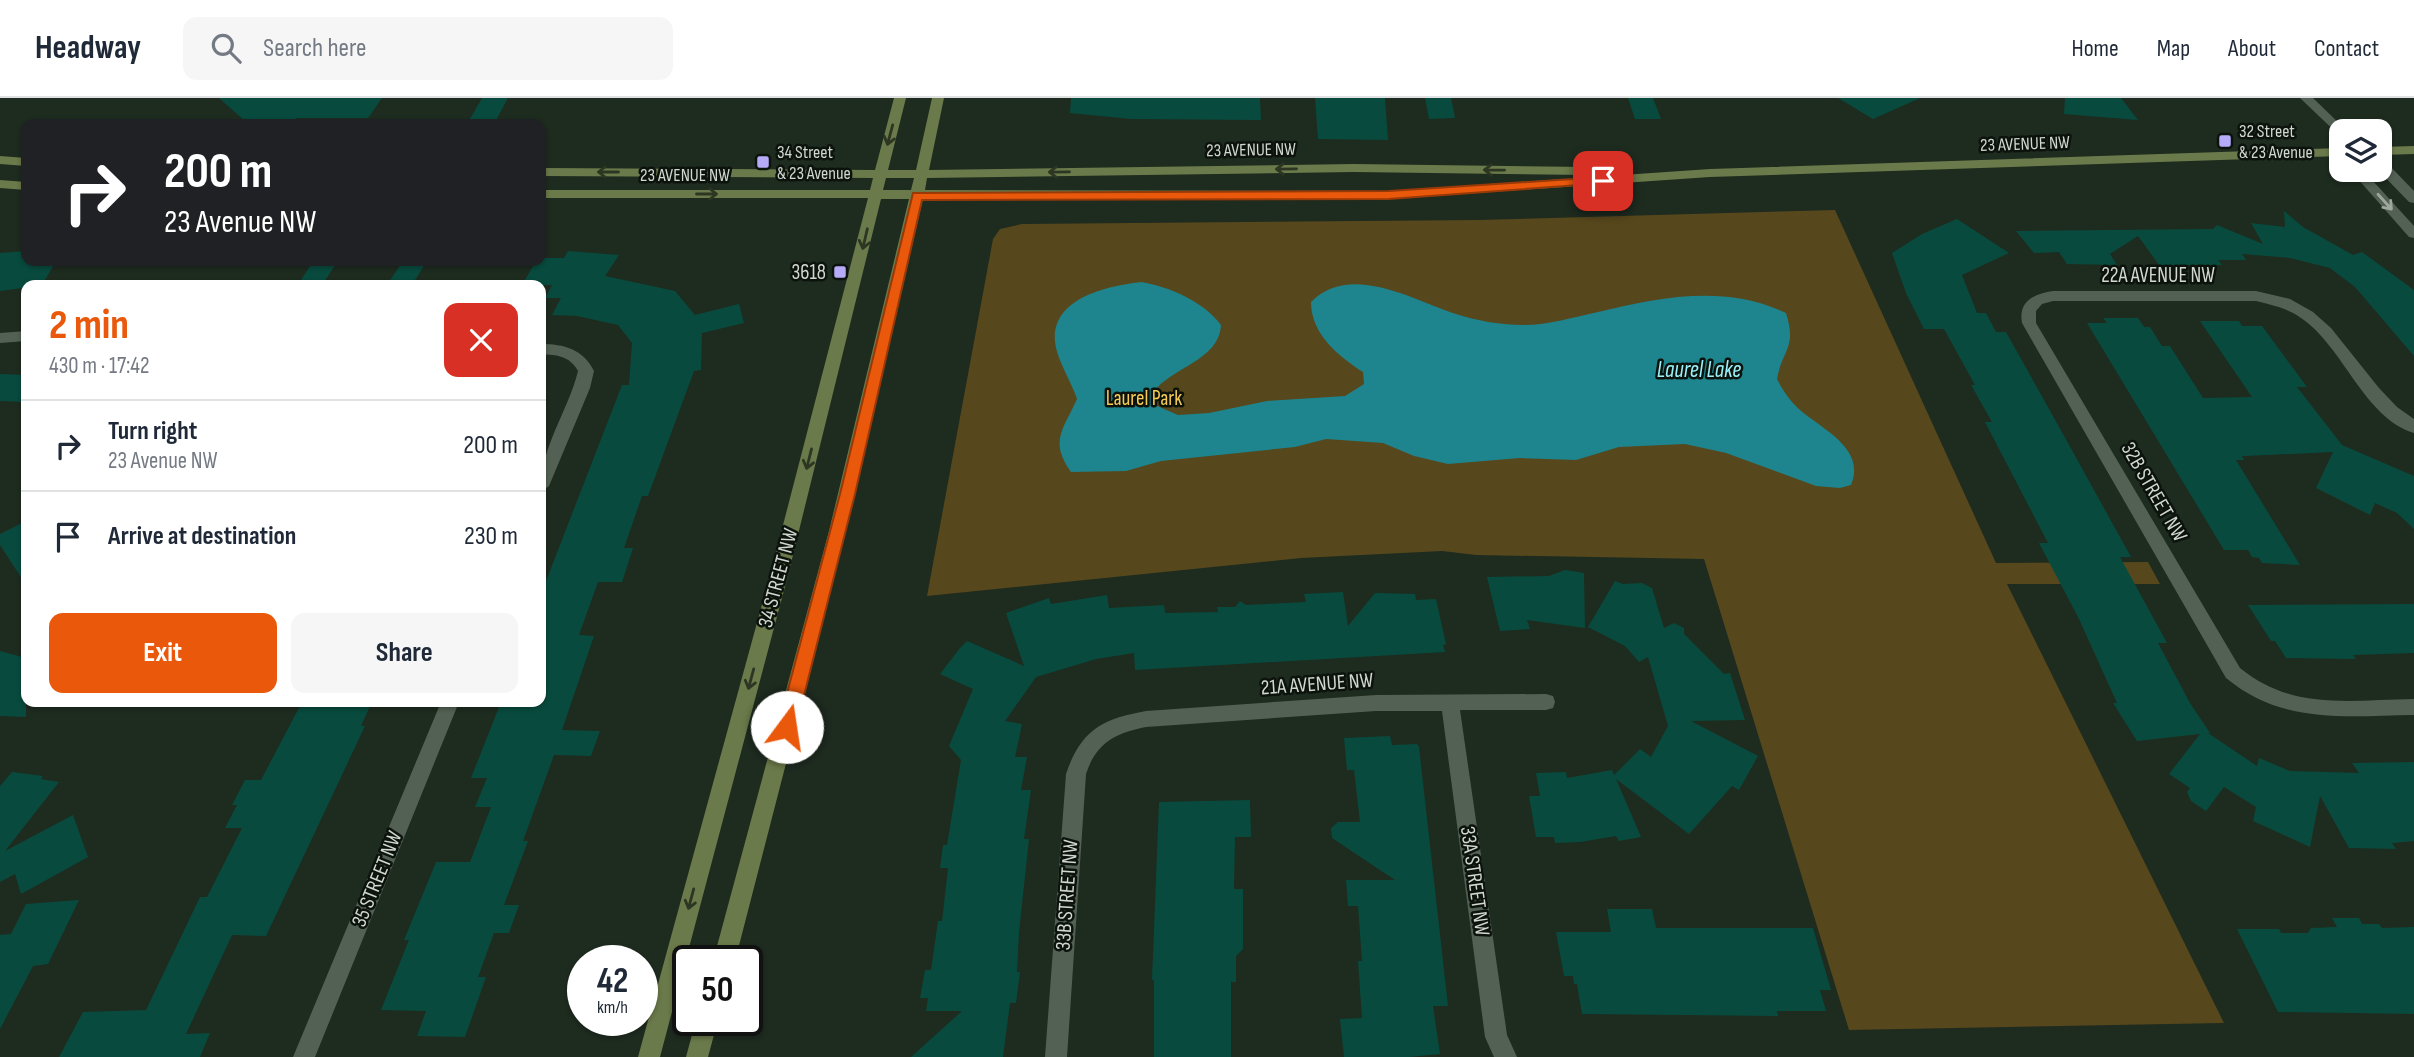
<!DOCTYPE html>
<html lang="en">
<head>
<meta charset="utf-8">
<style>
	body { margin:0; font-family:"Sofia Sans Condensed",sans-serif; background:#f6f6f7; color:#1f2937; height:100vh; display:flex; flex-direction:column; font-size:26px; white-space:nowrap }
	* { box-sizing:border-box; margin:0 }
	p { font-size:23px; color:#747a83 }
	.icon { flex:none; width:38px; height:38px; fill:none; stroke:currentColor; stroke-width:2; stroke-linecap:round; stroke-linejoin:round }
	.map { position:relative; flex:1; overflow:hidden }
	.side { position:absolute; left:21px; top:182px; width:525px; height:427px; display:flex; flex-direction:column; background:#fff; border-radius:14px; box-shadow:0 2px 5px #0004 }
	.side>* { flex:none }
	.top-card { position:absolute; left:21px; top:21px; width:525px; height:147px; border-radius:14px; box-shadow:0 2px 5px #0004; background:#202124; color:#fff; overflow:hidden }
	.fabs { position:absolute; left:2329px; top:21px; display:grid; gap:14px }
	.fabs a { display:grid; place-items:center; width:63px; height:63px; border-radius:14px; background:#fff; box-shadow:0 2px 5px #0004; font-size:35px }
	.speed { position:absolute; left:567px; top:847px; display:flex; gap:14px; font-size:35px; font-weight:700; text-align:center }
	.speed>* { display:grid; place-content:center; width:91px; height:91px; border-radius:50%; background:#fff; box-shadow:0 2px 5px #0004; line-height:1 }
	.speed small { font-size:18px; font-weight:400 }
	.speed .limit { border:4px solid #111; border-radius:10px; background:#fff; color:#111 }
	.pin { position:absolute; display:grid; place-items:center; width:60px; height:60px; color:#fff; margin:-30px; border-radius:14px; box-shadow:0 4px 10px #0006 }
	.me { position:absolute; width:77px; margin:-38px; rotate:14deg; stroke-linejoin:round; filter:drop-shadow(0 0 5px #0008) }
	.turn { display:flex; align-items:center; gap:24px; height:147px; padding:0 28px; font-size:32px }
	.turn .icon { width:91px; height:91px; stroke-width:2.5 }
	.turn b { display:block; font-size:49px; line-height:60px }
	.round { display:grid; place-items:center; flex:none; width:74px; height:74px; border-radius:14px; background:#f6f6f7 }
	.head { display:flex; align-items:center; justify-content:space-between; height:119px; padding:0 28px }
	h1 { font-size:42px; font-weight:700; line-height:52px; color:#ea580c }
	.button { display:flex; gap:14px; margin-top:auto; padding:14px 28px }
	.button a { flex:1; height:80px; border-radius:14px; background:#ea580c; color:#fff; font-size:28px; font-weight:700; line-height:80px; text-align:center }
	.button a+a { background:#f6f6f7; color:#1f2937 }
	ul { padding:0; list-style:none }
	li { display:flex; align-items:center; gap:21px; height:91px; padding:0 28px; border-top:2px solid #e0e1e3 }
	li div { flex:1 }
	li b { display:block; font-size:26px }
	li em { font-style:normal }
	header { display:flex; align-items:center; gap:42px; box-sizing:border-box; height:98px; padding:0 35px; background:#fff; border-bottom:2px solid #e0e1e3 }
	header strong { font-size:33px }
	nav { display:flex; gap:38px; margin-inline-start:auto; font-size:24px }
	.search { width:490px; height:63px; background:#f6f6f7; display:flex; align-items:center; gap:18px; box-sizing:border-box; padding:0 24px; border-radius:14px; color:#747a83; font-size:26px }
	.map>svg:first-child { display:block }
</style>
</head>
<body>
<header>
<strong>Headway</strong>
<div class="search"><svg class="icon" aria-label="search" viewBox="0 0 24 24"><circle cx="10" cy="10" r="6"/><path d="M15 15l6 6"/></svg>Search here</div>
<nav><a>Home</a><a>Map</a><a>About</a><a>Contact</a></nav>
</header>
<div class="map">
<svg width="2414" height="959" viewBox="0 0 2414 959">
	<rect width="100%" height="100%" fill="#1e2b1f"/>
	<path fill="#57471c" d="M1835 112 1996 465 2148 464 2160 486H2007L2224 925 1849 932 1704 461 1476 457 1442 453 1301 460 927 498 993 141 1000 131 1022 126 1479 122Z"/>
	<path fill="#1e848d" d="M1141 184C1170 189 1203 203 1221 227 1219 263 1171 269 1153 295L1155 307 1178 317 1209 315 1267 303 1345 298 1364 286 1363 274C1338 258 1311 236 1311 204 1350 164 1413 202 1456 216 1478 223 1501 227 1524 227 1548 227 1574 219 1598 214 1659 199 1726 186 1786 215 1797 250 1783 250 1777 281 1781 289 1786 297 1792 304 1812 328 1868 346 1851 387L1840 390 1816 388 1726 355 1685 346 1619 349 1576 362 1520 360 1448 366 1414 358 1383 345 1326 341 1295 349 1161 363 1126 373 1071 374C1049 343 1063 332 1077 301 1071 283 1057 262 1055 244 1051 199 1109 188 1141 184Z"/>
	<path fill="#084b3e" d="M219 0H382L368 20H297L291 26 246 24Z
		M482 0H508L494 26H467Z
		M1071 0H1260L1261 22 1131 21 1070 15Z
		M1315 0H1385L1388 42 1318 41Z
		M1425 0H1451L1455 20 1429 21Z
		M1628 0H1653L1661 21H1635Z
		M1838 0H1920L1873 21Z
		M2065 0H2121L2138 22 2064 16Z
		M2284 113 2303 129 2353 157 2362 154 2414 192V258L2355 189 2330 170 2290 160 2242 156 2246 162H2218L2222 167H2159L2138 138 2110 156 2117 167 2067 166 2059 154 2034 155 2016 133 2213 131 2217 127 2263 146 2251 125 2285 129Z
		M1957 121 2009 155 1962 177 1977 215H1986L1996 234H2006L2063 336 2131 459H2120L2167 545H2158L2190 605 2210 635H2208L2257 668 2259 660 2290 673 2359 675 2352 665 2414 664V743L2392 745 2396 751 2349 750 2320 698 2310 749 2253 723 2256 709 2224 689 2206 713 2191 703 2187 694 2190 690 2169 676 2200 636 2137 643 2113 605H2117L2079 521 2039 445H2048L1985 324H1992L1971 287H1975L1944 231H1924L1906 195 1892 155 1922 136Z
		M26 153V163H56L42 187H25L23 190 0 193V155Z
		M568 153 619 157 605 178 675 193 695 217 739 206 744 225 702 235 701 272 694 273 648 398H642L624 450H633L622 484H598L579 537 594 538 562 632 600 633 591 658 554 657 523 743H528L504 807H519L509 835H494L478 879H486L465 939 417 938 426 913 381 912 409 842H404L436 764H470L491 709H475L487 680H471L501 604H541V496L622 287H629L632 245 618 227 577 218 552 217 561 200H545L552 187H522L536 163H541V160H564Z
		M313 163H338L322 187H298Z
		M403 163H427L412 187H387Z
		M2103 220H2138L2144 229H2150L2162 248H2170L2203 300 2252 299 2200 223H2239L2242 228H2262L2307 289H2297L2342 347 2414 378V431L2397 415 2375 405 2370 417 2316 390 2333 354 2245 358H2242L2244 362H2236L2300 467 2262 465 2259 460 2252 459 2248 452H2224L2087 225H2107Z
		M0 276 26 277V304L0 303Z
		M26 423V487L0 447V436Z
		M1565 472 1584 475 1585 530 1527 522 1530 531 1500 533 1487 479 1549 478Z
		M1615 483 1623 486 1642 485 1652 490 1664 530 1674 525 1684 530V536L1724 576 1730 575 1745 622 1691 623 1758 658 1739 692 1732 688 1689 736 1616 681 1641 739 1619 743 1616 738 1580 744 1555 745 1554 739H1536L1529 698H1540L1536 675 1566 674 1567 680 1612 672 1614 677 1640 651 1651 659 1668 628 1648 559 1639 564 1625 548 1588 529Z
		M1343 494 1348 528 1375 495 1415 496 1416 502 1436 501 1446 546 1443 547 1445 554 1135 572 1134 555 1096 561 1036 579 1005 623 1022 626 1015 659H1027L1021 692H1031L1024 741H1029L1019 834 1017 874H1020L1016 905H1010L1003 959H911L962 913H926L928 900H920L925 872H931L938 823H942L948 770H940L943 747H947L961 662 949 648 973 591 940 576 960 550 967 543 1024 568 1006 515 1049 500 1051 506 1107 497 1109 510 1164 507 1165 515 1218 514 1217 509H1235L1240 503 1246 507 1306 504 1304 496Z
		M2414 506V555L2353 557 2356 561 2286 560 2275 543H2271L2248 507Z
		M0 553 26 560V619L0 618Z
		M302 604H372L361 628H365L266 838 232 837 186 936 210 935 200 959H59L83 914 146 912 200 799H207L242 730H225L237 707H232L245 682H261Z
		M1390 638 1392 647 1417 646 1419 649 1448 908H1433L1440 956 1409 959H1344L1340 921 1362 920 1358 863H1362L1358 808H1348L1346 782H1395L1332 740 1331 730 1338 724H1360L1354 672H1347L1344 640Z
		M12 674 43 678 41 681 59 684 5 753 73 717 88 759 21 796 15 776 0 784V688Z
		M1250 702 1251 739H1235L1234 791H1243V851L1236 858V884H1231V959H1154V882H1152L1159 704Z
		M79 802 48 866 33 868 0 931V837L11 836 26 806Z
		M1607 811H1652L1656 830H1813L1831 892H1820L1826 913H1777L1778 918 1582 916 1577 886H1574L1573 878H1564L1556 834H1611Z
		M2332 820H2359L2362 826H2379L2382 830 2414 829V916L2278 914 2237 831H2279L2281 835H2308L2311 830 2337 829Z"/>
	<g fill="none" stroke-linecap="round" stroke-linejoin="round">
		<path fill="#536154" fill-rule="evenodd" d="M2053 193H2256L2290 201 2313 214 2331 230 2379 290 2397 309 2414 321V335C2364 320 2343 248 2301 220 2287 210 2272 207 2256 203H2053L2042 206 2036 213V225L2240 570C2293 613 2349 602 2414 601V617C2345 618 2283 627 2226 580L2022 225C2018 203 2034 196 2053 193Z
			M26 233V243L0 245V235Z
			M541 246C564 246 583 251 594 273L590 290 549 388 541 394C539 351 568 314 578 273 570 258 557 257 541 256Z
			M1546 596 1553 598 1555 604 1553 610 1546 612H1460L1507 937 1517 959H1494L1485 939 1442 613H1376L1146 629C1115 635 1096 645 1086 676L1067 959H1045L1066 676C1081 632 1102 621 1146 613L1376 597Z
			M441 604H459L315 959H293Z"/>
		<path fill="#536154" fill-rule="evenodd" d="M2300 0H2313L2347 33H2342V40Z
			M2380 62 2385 63 2414 93V105L2409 104 2378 72Z
			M2350 72H2363L2414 128V140L2409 139Z"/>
		<path fill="#6b7a4a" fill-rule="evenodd" d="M894 0H906L888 72H916L932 0H944L929 72 1354 66 1587 69 1594 73 1587 77 1354 74 927 80 925 92 1389 93 1710 71 2342 50V58L1710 79 1389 101H923L846 433 735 863H713L829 433 909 101H881L787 481 660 959H638L769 481 868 100H541V92H870L873 80 541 78V70L875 72ZM886 80H914L911 92H883Z
			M2414 48V56L2380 57V49Z
			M0 58 26 60V68L0 66Z
			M0 82 26 84V92L0 90Z
			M696 922H718L708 959H686Z"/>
	</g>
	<defs><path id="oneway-shaft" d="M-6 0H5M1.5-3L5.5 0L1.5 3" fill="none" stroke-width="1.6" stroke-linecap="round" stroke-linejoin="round" transform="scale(1.75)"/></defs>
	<g stroke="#2d3622">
		<use href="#oneway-shaft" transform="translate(890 37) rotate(105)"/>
		<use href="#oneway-shaft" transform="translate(1286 71) rotate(179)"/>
		<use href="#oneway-shaft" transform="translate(1494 72) rotate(-179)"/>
		<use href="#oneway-shaft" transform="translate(608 74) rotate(-180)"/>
		<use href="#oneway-shaft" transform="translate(1059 74) rotate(179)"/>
		<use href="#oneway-shaft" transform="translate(707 96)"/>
		<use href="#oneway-shaft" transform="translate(865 141) rotate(103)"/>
		<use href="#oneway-shaft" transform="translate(809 361) rotate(104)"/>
		<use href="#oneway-shaft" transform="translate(751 581) rotate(105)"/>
		<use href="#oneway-shaft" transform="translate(691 801) rotate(105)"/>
	</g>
	<use stroke="#9ea89e" href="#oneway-shaft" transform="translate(2385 104) rotate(48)"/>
	<path fill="#ea580c" stroke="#983908" stroke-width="2" d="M1603 79 1609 83 1607 85 1389 101 922 102 855 396 796 629 793 634 787 636 781 634 778 629 840 396 913 95 1389 93Z"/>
	<g fill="#b6abf8" stroke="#0c120c" stroke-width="2.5">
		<rect x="2218" y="36" width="14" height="14" rx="3.5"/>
		<rect x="756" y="57" width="14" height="14" rx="3.5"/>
		<rect x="833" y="167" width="14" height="14" rx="3.5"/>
	</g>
	<g text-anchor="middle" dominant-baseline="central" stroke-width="5" stroke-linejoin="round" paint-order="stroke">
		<g font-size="18" fill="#d0d8d0" stroke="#0c120c" text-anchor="start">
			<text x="2239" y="33">32 Street<tspan x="2239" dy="21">&amp; 23 Avenue</tspan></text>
			<text x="777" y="54">34 Street<tspan x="777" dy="21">&amp; 23 Avenue</tspan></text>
		</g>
		<g font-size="18" fill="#d0d8d0" stroke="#0c120c">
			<text transform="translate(2025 46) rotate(-2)">23 AVENUE NW</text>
			<text transform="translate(1251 52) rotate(-1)">23 AVENUE NW</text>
			<text x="685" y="77">23 AVENUE NW</text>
		</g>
		<g font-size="21" fill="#d0d8d0" stroke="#0c120c" text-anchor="end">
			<text x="826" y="174">3618</text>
		</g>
		<g font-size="21" fill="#d0d8d0" stroke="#0c120c">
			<text x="2158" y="177">22A AVENUE NW</text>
			<text transform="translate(2154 394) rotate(60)">32B STREET NW</text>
			<text transform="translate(778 480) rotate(-75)">34 STREET NW</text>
			<text transform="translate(1317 586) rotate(-4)">21A AVENUE NW</text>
			<text transform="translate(377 781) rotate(-68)">35 STREET NW</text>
			<text transform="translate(1475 783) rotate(82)">33A STREET NW</text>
			<text transform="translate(1067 797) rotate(-86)">33B STREET NW</text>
		</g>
		<g font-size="21" fill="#f6cb57" stroke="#0c120c">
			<text x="1144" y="300">Laurel Park</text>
		</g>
		<g font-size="23" font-style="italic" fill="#9af1fa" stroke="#0c120c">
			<text x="1699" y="272">Laurel Lake</text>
		</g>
	</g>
</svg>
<div class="fabs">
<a><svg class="icon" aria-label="layers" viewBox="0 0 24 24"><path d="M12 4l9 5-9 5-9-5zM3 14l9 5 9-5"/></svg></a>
</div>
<div class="speed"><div>42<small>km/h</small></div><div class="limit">50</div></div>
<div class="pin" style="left:1603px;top:83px;background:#d93025"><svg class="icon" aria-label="arrive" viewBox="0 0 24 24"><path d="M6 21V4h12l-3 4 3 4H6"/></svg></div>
<svg class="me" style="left:787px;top:629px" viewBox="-20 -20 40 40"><circle r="19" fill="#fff"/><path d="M0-13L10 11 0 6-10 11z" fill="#ea580c"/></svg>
<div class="top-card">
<div class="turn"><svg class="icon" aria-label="right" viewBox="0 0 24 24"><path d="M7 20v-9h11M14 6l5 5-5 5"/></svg><div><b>200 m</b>23 Avenue NW</div></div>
</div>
<section class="side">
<div class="head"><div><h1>2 min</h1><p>430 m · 17:42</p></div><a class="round" style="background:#d93025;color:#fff"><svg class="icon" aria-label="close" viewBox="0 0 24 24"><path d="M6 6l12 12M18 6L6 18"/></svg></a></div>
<ul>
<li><svg class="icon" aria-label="right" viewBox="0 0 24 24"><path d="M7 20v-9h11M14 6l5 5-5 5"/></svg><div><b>Turn right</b><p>23 Avenue NW</p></div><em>200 m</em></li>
<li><svg class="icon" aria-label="arrive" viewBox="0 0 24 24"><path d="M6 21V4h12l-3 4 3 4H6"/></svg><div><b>Arrive at destination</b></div><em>230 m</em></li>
</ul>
<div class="button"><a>Exit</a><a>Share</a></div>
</section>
</div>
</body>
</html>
